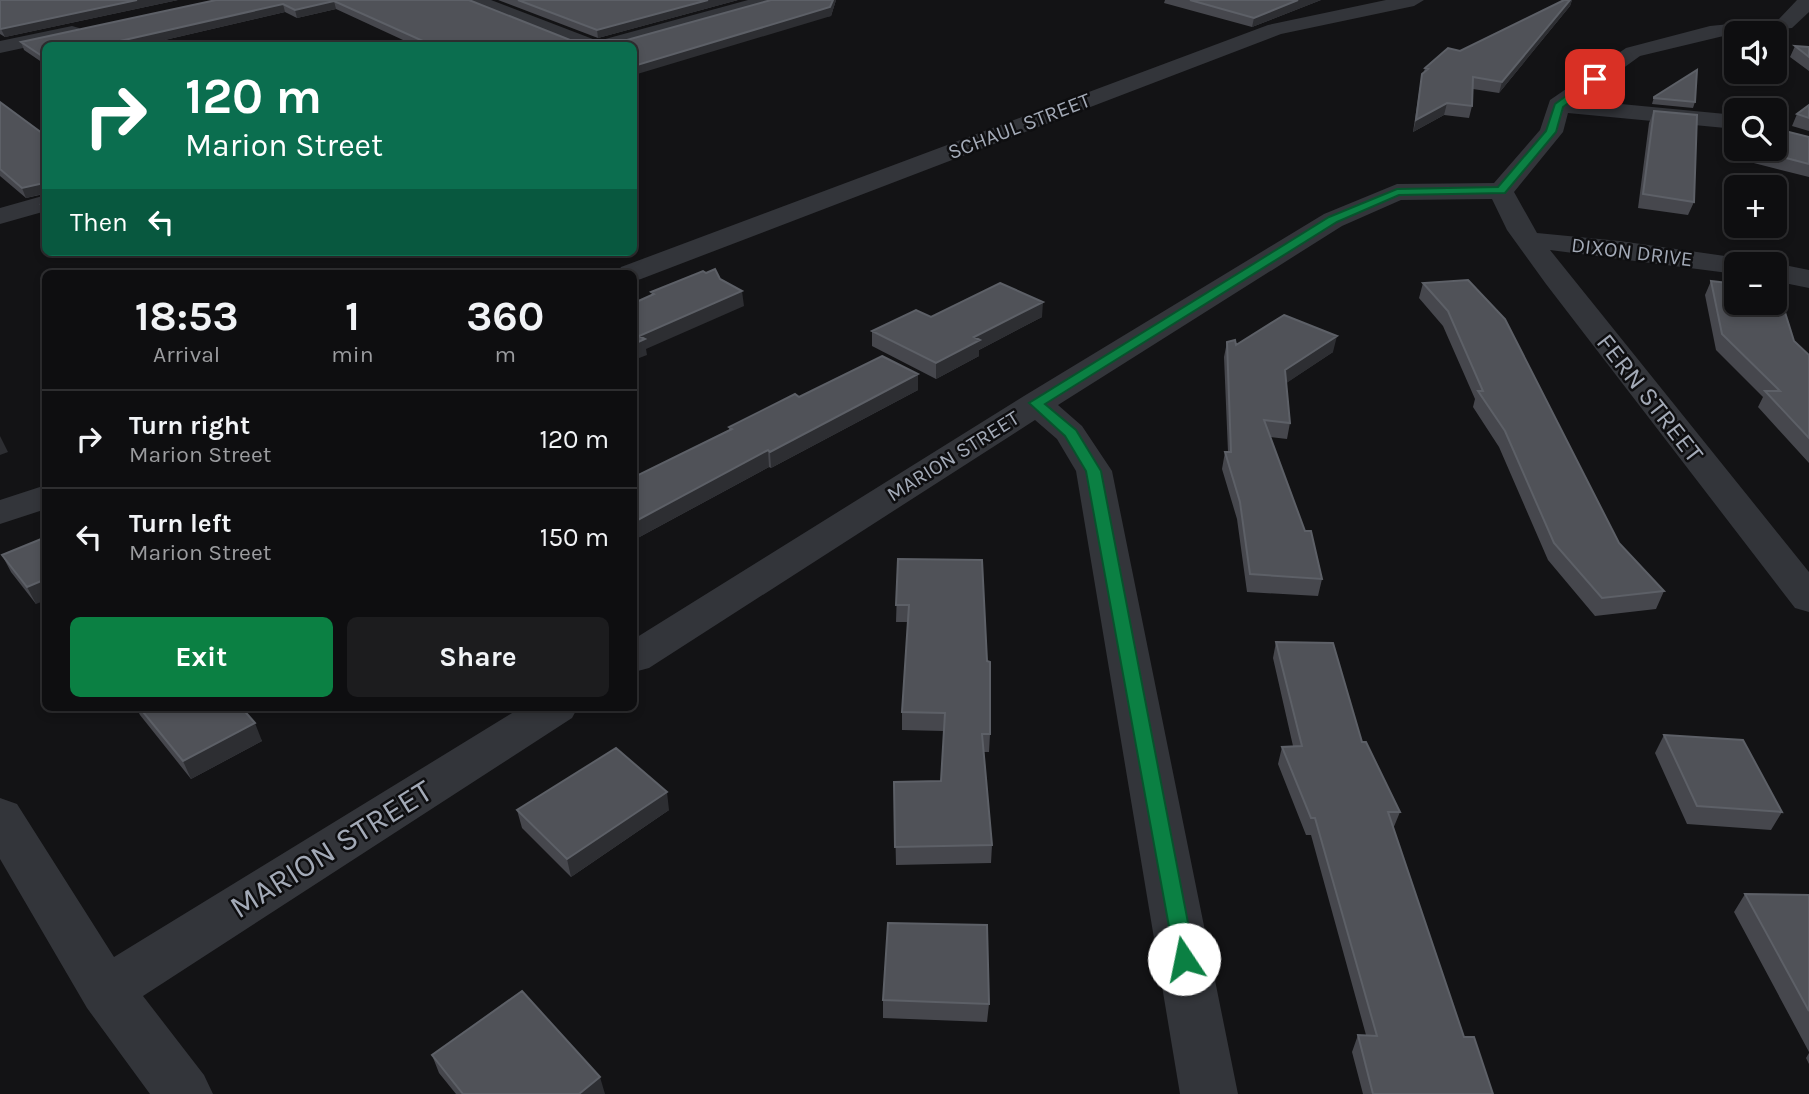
<!DOCTYPE html>
<html lang="en">
<head>
<meta charset="utf-8">
<style>
	body { margin:0; font-family:Karla,sans-serif; background:#1c1c1e; color:#f1f3f6; height:100vh; display:flex; flex-direction:column; font-size:26px; white-space:nowrap }
	* { box-sizing:border-box; margin:0 }
	p { font-size:23px; color:#9b9c9f }
	.icon { flex:none; width:38px; height:38px; fill:none; stroke:currentColor; stroke-width:2; stroke-linecap:round; stroke-linejoin:round }
	.map { position:relative; flex:1; overflow:hidden }
	.side { position:absolute; left:42px; top:270px; width:595px; height:441px; display:flex; flex-direction:column; background:#0e0e10; border-radius:10px; box-shadow:0 4px 10px #0003,0 0 0 2px #2e2e30 }
	.side>* { flex:none }
	.top-card { position:absolute; left:42px; top:42px; width:595px; height:214px; border-radius:10px; box-shadow:0 4px 10px #0003,0 0 0 2px #2e2e30; background:#0b6e4f; color:#fff; overflow:hidden }
	.controls { position:absolute; left:1724px; top:21px; display:grid; gap:14px }
	.controls a { display:grid; place-items:center; width:63px; height:63px; border-radius:10px; background:#0e0e10; box-shadow:0 4px 10px #0003,0 0 0 2px #2e2e30; font-size:35px }
	.pin { position:absolute; display:grid; place-items:center; width:60px; height:60px; color:#fff; margin:-30px; border-radius:14px; box-shadow:0 4px 10px #0006 }
	.me { position:absolute; width:77px; margin:-38px; rotate:349deg; stroke-linejoin:round; filter:drop-shadow(0 0 5px #0008) }
	.turn { display:flex; align-items:center; gap:24px; height:147px; padding:0 28px; font-size:32px }
	.turn .icon { width:91px; height:91px; stroke-width:2.5 }
	.turn b { display:block; font-size:49px; line-height:60px }
	.then { display:flex; align-items:center; height:66px; padding:0 28px; background:#0003; gap:14px; font-size:26px }
	.eta { display:flex; justify-content:space-evenly; align-items:center; height:119px; text-align:center }
	.eta b { font-size:42px; font-weight:700; line-height:49px }
	.cta { display:flex; gap:14px; margin-top:auto; padding:14px 28px }
	.cta a { flex:1; height:80px; border-radius:10px; background:#0b8043; color:#fff; font-size:28px; font-weight:700; line-height:80px; text-align:center }
	.cta a+a { background:#1c1c1e; color:#f1f3f6 }
	ul { padding:0; list-style:none }
	li { display:flex; align-items:center; gap:21px; height:98px; padding:0 28px; border-top:2px solid #2e2e30 }
	li div { flex:1 }
	li b { display:block; font-size:26px }
	li em { font-style:normal }
	.map>svg:first-child { display:block }
</style>
</head>
<body>
<div class="map">
<svg width="1809" height="1094" viewBox="0 0 1809 1094">
	<rect width="100%" height="100%" fill="#131315"/>
	<g fill="none" stroke-linecap="round" stroke-linejoin="round">
		<path fill="#33353a" fill-rule="evenodd" d="M464 0H491L598 41 748 0H779L776 4 628 46H572L467 4Z
			M1386 0H1424L1414 6 1281 34 641 279 634 281V273H617L621 267 1268 25Z
			M1797 0H1809V12L1792 28 1736 33 1640 56 1579 100 1736 115V129L1568 113 1563 132 1514 192 1537 233 1620 241 1746 259 1750 264H1736V274L1550 250 1809 572V612L1795 608 1546 284 1507 230 1492 199 1401 200 1342 226 1058 405 1082 426 1112 471 1238 1094H1180L1076 471 1057 439 1035 420 649 668 634 672V639L1024 396 1324 214 1397 184 1494 183 1540 130 1550 100 1626 48 1710 26 1779 19Z
			M72 26 79 28 82 32 79 36 0 53V41Z
			M46 195V211L0 224V208Z
			M1774 263 1809 270V288L1774 281V264H1771Z
			M46 485V509L0 524V500Z
			M522 707H578L572 718 143 996 204 1075 213 1094H150L87 1008 0 859V798L17 804 114 957Z"/>
	</g>
	<path fill="#46474d" d="M0 0H178L5 37 0 34Z
		M216 0H469L570 40H627L771 0H836L831 16 634 46H416L336 9 297 18 285 12 139 46H46V65L24 50 21 42Z
		M498 0H738L598 38Z
		M1165 0H1321L1252 27 1164 3Z
		M1564 0H1572L1570 6 1499 93 1473 89 1472 106 1469 118 1444 115 1413 132 1420 86 1425 68Z
		M1795 46 1809 47V71L1790 57Z
		M1654 97 1695 102 1693 108 1652 104Z
		M0 102 46 136V213L41 204 44 201V194L26 198 0 176Z
		M1809 105V131L1792 126 1797 114Z
		M1654 111 1694 202 1688 215 1638 208 1649 123Z
		M1809 137V177L1746 161 1751 149Z
		M1468 280 1619 543 1664 591 1656 609 1595 616 1548 560 1499 447 1473 407 1475 399 1443 326 1419 298 1423 283Z
		M1711 281 1794 341 1809 355V463L1758 407 1763 397 1716 350 1705 295Z
		M931 317H1042L979 350V356L936 379 872 346V331Z
		M1227 342 1236 345 1333 352 1286 383 1290 423 1287 439 1270 437 1322 579 1318 596 1247 592 1237 519 1222 469 1225 452H1228L1224 357Z
		M918 374V390L771 468 769 467 634 540V477L729 430V427L799 397Z
		M46 537 36 604 11 572 2 555Z
		M898 559 990 734 989 752H984L992 845 991 863 896 865 894 782 941 781 944 731 902 730V712L908 622H896Z
		M1276 642 1362 742 1400 812 1393 829 1464 1037 1493 1094H1363L1352 1052 1358 1035H1366L1311 835H1306L1278 764 1282 747 1293 746 1273 658Z
		M136 707H241L262 741 191 779 140 715Z
		M1664 735 1782 812 1771 830 1687 824 1655 753Z
		M517 810H669L571 877 522 828Z
		M1745 894 1809 895V1052L1734 912Z
		M883 1000 989 1004 987 1022 883 1018Z
		M1809 1053V1064L1806 1058Z
		M432 1055 605 1094H456L439 1073Z"/>
	<path fill="#2d2e32" d="M137 0H178L5 37 1 29Z
		M708 0H738L598 38 597 30Z
		M833 0H836L831 16 634 75V66Z
		M1298 0H1321L1252 27 1254 18Z
		M1570 0H1572L1570 6 1499 93 1502 82Z
		M334 1 336 9 297 18 295 10Z
		M283 4 285 12 139 46H98Z
		M1447 103 1444 115 1413 132 1416 120Z
		M44 183 46 193 26 198 22 188Z
		M742 291 744 306 646 349 647 355 634 360V344L639 336Z
		M1043 302 1042 317 979 350V356L936 379V363L974 337Z
		M1337 336 1333 352 1282 386 1285 370Z
		M918 374V390L771 468 770 452Z
		M0 436 8 452 0 455Z
		M768 450 769 467 634 540V522Z
		M46 579V600L36 604 27 587Z
		M255 723 262 741 191 779 183 761Z
		M667 792 669 810 571 877 567 859Z
		M600 1077 605 1094H579Z"/>
	<path fill="#505258" stroke="#5d6067" stroke-width="2" d="M0 0H137L1 29 0 28Z
		M216 0H469L570 40H627L771 0H833L830 7 634 66V46H434L334 1 295 10 283 4 98 46H46L45 58 21 42Z
		M518 0H708L597 30Z
		M1190 0H1298L1254 18Z
		M1564 0H1570L1502 82 1473 77 1472 106 1447 103 1416 120 1422 74 1428 69 1425 68 1448 48 1460 51Z
		M1795 46 1809 47V57Z
		M1697 70 1695 102 1654 98V97Z
		M0 102 46 136V207L41 204 44 201V183L22 188 0 169Z
		M1809 105V118L1797 114Z
		M1654 111 1697 115 1694 202 1643 194Z
		M1777 129 1809 137V164L1752 149H1774V131Z
		M715 269 720 279 742 291 639 336 645 339 634 344V303L654 294 651 292 703 271 706 273Z
		M1468 280 1505 319 1619 543 1664 591 1602 598 1554 543 1505 431 1478 391H1483L1448 311 1423 283Z
		M1711 281 1736 284V303H1774V290H1778L1794 341 1809 355V438L1765 391H1780L1722 334Z
		M1000 283 1043 302 974 337 980 340 936 363 872 331 916 310 931 317Z
		M1284 315 1337 336 1285 370 1290 423 1264 420 1305 531H1311L1322 579 1250 574 1240 502 1225 452H1231L1227 342 1235 340 1236 345Z
		M882 356 918 374 770 452 768 450 634 522V477L732 429 729 427 795 394 799 397Z
		M46 537V579L27 587 2 555Z
		M898 559 982 560 987 661 990 662V734H982L992 845 895 847 894 782 941 781 945 713 902 712 909 605H896Z
		M1276 642 1333 643 1362 742H1366L1400 812H1388L1464 1037H1474L1493 1094H1373L1358 1035 1377 1036 1315 818H1311L1282 747 1302 746Z
		M139 707H241L255 723 183 761Z
		M1664 735 1743 740 1782 812 1697 806Z
		M616 748 667 792 567 859 517 810Z
		M1745 894 1809 895V1011Z
		M888 923 987 925 989 1004 883 1000Z
		M522 991 600 1077 579 1094H463L432 1055Z"/>
	<path fill="#0b8043" stroke="#07532c" stroke-width="2" d="M1592 77 1600 79 1563 107 1556 132 1505 193 1399 195 1337 222 1045 404 1076 430 1101 471 1195 959 1192 965 1184 968 1176 965 1086 471 1065 436 1029 403 1329 217 1397 189 1498 187 1546 131 1555 104Z"/>
	<g text-anchor="middle" dominant-baseline="central" stroke-width="5" stroke-linejoin="round" paint-order="stroke">
		<g font-size="21" fill="#a3aab7" stroke="#0e0e10">
			<text transform="translate(1019 126) rotate(-21)">SCHAUL STREET</text>
			<text transform="translate(1632 252) rotate(7)">DIXON DRIVE</text>
			<text transform="translate(953 456) rotate(-32)">MARION STREET</text>
		</g>
		<g font-size="26" fill="#a3aab7" stroke="#0e0e10">
			<text transform="translate(1650 398) rotate(52)">FERN STREET</text>
		</g>
		<g font-size="32" fill="#a3aab7" stroke="#0e0e10">
			<text transform="translate(331 849) rotate(-32)">MARION STREET</text>
		</g>
	</g>
</svg>
<div class="controls">
<a><svg class="icon" aria-label="sound" viewBox="0 0 24 24"><path d="M4 9h4l5-4v14l-5-4H4zM17 9q2 3 0 6"/></svg></a>
<a><svg class="icon" aria-label="search" viewBox="0 0 24 24"><circle cx="10" cy="10" r="6"/><path d="M15 15l6 6"/></svg></a>
<a>+</a>
<a>−</a>
</div>
<div class="pin" style="left:1595px;top:79px;background:#d93025"><svg class="icon" aria-label="arrive" viewBox="0 0 24 24"><path d="M6 21V4h12l-3 4 3 4H6"/></svg></div>
<svg class="me" style="left:1184px;top:959px" viewBox="-20 -20 40 40"><circle r="19" fill="#fff"/><path d="M0-13L10 11 0 6-10 11z" fill="#0b8043"/></svg>
<div class="top-card">
<div class="turn"><svg class="icon" aria-label="right" viewBox="0 0 24 24"><path d="M7 20v-9h11M14 6l5 5-5 5"/></svg><div><b>120 m</b>Marion Street</div></div>
<div class="then">Then<svg class="icon" aria-label="left" viewBox="0 0 24 24"><path d="M17 20v-9H6M10 6l-5 5 5 5"/></svg></div>
</div>
<section class="side">
<div class="eta">
<div><b>18:53</b><p>Arrival</p></div>
<div><b>1</b><p>min</p></div>
<div><b>360</b><p>m</p></div>
</div>
<ul>
<li><svg class="icon" aria-label="right" viewBox="0 0 24 24"><path d="M7 20v-9h11M14 6l5 5-5 5"/></svg><div><b>Turn right</b><p>Marion Street</p></div><em>120 m</em></li>
<li><svg class="icon" aria-label="left" viewBox="0 0 24 24"><path d="M17 20v-9H6M10 6l-5 5 5 5"/></svg><div><b>Turn left</b><p>Marion Street</p></div><em>150 m</em></li>
</ul>
<div class="cta"><a>Exit</a><a>Share</a></div>
</section>
</div>
</body>
</html>
